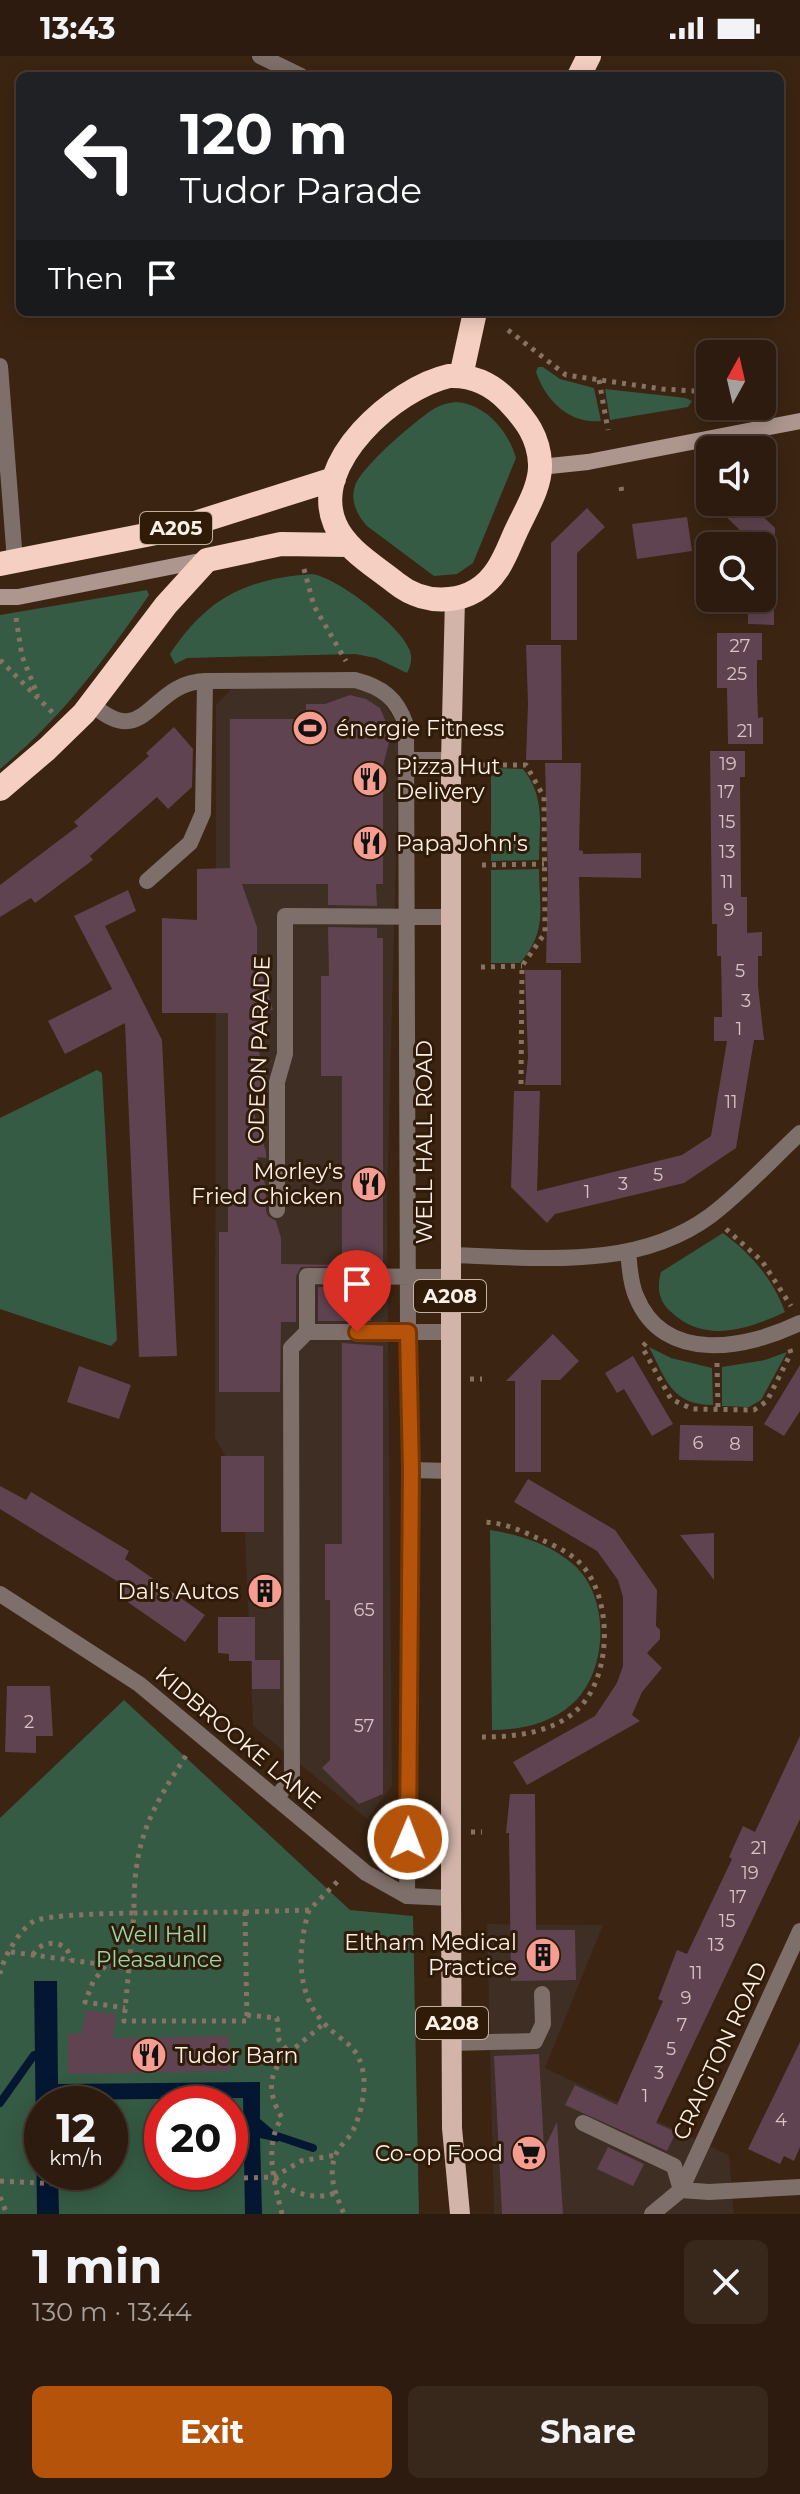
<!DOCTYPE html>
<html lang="en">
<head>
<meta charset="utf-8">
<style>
	body { margin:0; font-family:Montserrat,sans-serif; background:#38281c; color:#f1f3f6; height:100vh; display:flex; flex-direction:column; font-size:30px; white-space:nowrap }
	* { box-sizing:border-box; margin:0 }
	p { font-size:26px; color:#a6a19e }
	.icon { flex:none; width:44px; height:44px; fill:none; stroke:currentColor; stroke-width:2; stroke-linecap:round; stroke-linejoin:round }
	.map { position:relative; height:2158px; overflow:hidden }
	.sheet { display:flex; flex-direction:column; background:#2c1b0e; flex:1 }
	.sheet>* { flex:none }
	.guide { position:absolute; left:16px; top:16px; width:768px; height:244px; border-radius:12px; box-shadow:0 4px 20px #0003,0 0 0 2px #48392e; background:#202124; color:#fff; overflow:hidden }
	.needle { width:52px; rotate:8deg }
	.buttons { position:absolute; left:696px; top:284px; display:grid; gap:16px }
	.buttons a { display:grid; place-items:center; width:80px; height:80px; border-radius:12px; background:#2c1b0e; box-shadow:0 4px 20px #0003,0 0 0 2px #48392e; font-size:40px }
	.speed { position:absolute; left:24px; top:2030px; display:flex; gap:16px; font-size:40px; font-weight:700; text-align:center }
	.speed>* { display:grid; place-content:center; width:104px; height:104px; border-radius:50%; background:#2c1b0e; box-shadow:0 4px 20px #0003,0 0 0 2px #48392e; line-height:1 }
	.speed small { font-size:20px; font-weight:400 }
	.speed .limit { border:12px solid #d22; background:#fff; color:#111 }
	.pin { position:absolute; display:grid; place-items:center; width:68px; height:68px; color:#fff; margin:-82px -34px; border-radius:50% 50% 50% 0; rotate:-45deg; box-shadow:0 0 8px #0007 }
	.pin .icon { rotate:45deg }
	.me { position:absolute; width:88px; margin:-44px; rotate:1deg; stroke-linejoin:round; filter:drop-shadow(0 0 6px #0008) }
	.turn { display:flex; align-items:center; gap:28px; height:168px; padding:0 32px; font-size:36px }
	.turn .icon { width:104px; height:104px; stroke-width:2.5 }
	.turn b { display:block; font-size:56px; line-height:68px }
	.then { display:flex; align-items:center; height:76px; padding:0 32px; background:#0003; gap:16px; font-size:30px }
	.round { display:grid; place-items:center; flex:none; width:84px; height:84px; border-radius:12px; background:#38281c }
	.overview { display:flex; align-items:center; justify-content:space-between; height:136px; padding:0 32px }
	h1 { font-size:48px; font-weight:700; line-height:60px }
	.primary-button { display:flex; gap:16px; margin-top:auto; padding:16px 32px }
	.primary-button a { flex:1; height:92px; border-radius:12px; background:#b45309; color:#fff; font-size:32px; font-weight:700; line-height:92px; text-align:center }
	.primary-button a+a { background:#38281c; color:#f1f3f6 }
	.status { display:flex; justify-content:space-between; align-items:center; height:56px; padding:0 40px; background:#2c1b0e; direction:ltr }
	.status svg { height:22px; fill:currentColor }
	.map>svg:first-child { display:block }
</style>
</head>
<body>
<div class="status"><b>13:43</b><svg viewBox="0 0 49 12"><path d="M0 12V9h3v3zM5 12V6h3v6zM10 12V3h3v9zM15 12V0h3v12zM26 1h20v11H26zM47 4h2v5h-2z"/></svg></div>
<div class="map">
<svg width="800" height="2158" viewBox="0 0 800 2158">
	<rect width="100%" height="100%" fill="#3b2412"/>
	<path fill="#3e2e23" d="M231 633H361L381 643 394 663 399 687 387 1144 392 1730 367 1763 253 1670 243 1431 215 1382 216 649Z
		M487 1868 603 1869 545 2012 729 2099 734 2158H494Z"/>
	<path fill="#355b44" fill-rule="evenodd" d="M538 311H543L560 323 594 332 601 365C569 368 546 345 536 316Z
		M605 333 686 342 692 345 688 351 610 364Z
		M456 346C485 348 508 374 516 402L473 507 457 518 434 520 367 470C357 459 350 445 355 430 362 410 414 366 432 354 440 349 447 347 456 346Z
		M312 518C336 521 401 570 409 593 413 601 411 609 407 617L376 602 355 598 187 602 175 608 170 598C207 542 245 523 312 518Z
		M147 534 149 539C106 602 60 664 0 713V559Z
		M491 712 523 713C546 742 539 769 539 804L491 805Z
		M539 813C539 854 548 874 520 907H491V814Z
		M97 1014 102 1017 117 1284 111 1290 0 1253V1062Z
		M723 1177C751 1198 773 1223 785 1256 747 1274 704 1288 670 1255 658 1244 657 1231 661 1216Z
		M649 1291 671 1302 712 1312 713 1349C671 1349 666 1323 649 1291Z
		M787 1296 761 1344 749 1351 722 1350V1311L765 1304Z
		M490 1474C521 1479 550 1488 574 1509 611 1542 608 1616 572 1648 550 1668 520 1674 492 1674Z
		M124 1644 350 1854 413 1860 419 2158H0V1762ZM42 2048H110V2116H42ZM162 2048H230V2116H162Z"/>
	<path fill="#031733" d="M34 1925H57L58 2028 260 2026V2063L280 2080 278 2086 260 2082 262 2158H245L243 2042 58 2044 57 2048H42V2116H58L59 2158H37Z"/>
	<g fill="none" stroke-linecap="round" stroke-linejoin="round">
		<path stroke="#031733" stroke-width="8" d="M0 2047 34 1999 42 2000
			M271 2078 313 2092"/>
	</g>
	<path fill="#604350" d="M711 446H748L775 472V490H749V483Z
		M587 452 605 471 577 497V584H551V487Z
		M687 461 692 495 637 503 632 468Z
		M748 542H774V569L748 568Z
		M717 577H762V604H757V631L758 662 763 661V688H728L727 632H717Z
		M526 589H561L562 704H526L528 647Z
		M350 639 366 643 380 652 391 678 383 710V828H376L377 850 328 849V828H242L257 871V902L273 954H260L268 980H254L267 1022 266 1026H260L266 1053H253L266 1096V1102L257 1101 266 1131V1155L268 1160 276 1165 281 1182V1208L342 1209V1020H321V920H329L328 871 377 872V882H383V1209L301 1211 296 1220V1266H281L280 1336H219V1176H228V957H162V862L197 864V813L230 812V663H306V648H325Z
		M174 671 193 693 192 731 168 753 157 741 90 800 93 804 35 847 31 842 0 861V829L78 770 74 766 149 700 146 697Z
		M710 695H745V721H740L741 841H747V877L762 876V900H758V930L764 984H754L736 1092 684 1127 555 1158 547 1167 511 1131 514 1035H540L537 1135 682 1099 711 1080 727 985H714V961H722L721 900H717V868H712Z
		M545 707H581L579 794 583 795V798L641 797V822L579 821 581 907H546L548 822Z
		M128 834 136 855 105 870 162 984 177 1300 139 1301 125 967 65 998 48 965 112 933 74 860Z
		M525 914H561V1029H525L528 1002Z
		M318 1231H372L371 1265H318Z
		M553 1278 579 1305 560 1324H541V1416H515V1325H506Z
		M342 1287 383 1290V1738L359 1748 322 1712 330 1704V1544H325V1488H342Z
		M633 1300 673 1368 652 1380 624 1333 617 1337 605 1317Z
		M800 1309V1355L784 1380 764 1368Z
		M79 1310 131 1329 119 1363 67 1346Z
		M680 1369 753 1370V1405L679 1404Z
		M221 1400H264V1476H221Z
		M528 1423 615 1474 657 1534 656 1570 660 1574V1583L647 1597 662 1612 642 1636 632 1659 640 1665 527 1729 513 1706 595 1660 617 1627 623 1610V1541L618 1524 597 1495 514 1446Z
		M0 1430 26 1444 31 1436 129 1495 125 1503 205 1559 185 1586 119 1540 125 1530 0 1453Z
		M714 1477V1524L680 1479Z
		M218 1561H255V1604H280V1633H252V1605H229V1598L218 1597Z
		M7 1630H50L53 1680H36V1697L5 1696Z
		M800 1680V1763L656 2067 676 2076 667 2095 565 2049 575 2029 617 2049 663 1945 658 1943 677 1894 687 1898 732 1803 729 1801 743 1770 755 1776Z
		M510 1738H535L536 1874H575L576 1924 511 1925 509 1777H506Z
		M86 1954 116 1958 113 1982 229 1980 230 2015 68 2018V1978L82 1977Z
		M800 1986V2091L794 2105 784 2100 780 2108 748 2093Z
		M539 1998 544 2093 557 2066 563 2158H502L494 2000Z
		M608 2091 644 2108 633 2130 597 2113Z"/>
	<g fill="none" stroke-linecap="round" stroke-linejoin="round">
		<path stroke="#867364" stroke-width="5" stroke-dasharray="4 6" stroke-linecap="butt" d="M508 274 566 319 662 333 710 336
			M599 324 608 374
			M621 431 622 437
			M304 513 314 550 346 605
			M16 562 22 600 38 640
			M0 604 53 657
			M483 709H526L544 741 545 877 522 910 521 1028
			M482 809 544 808
			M481 911 522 910
			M726 1173 762 1205 791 1250
			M646 1287 642 1291 671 1343 692 1353 754 1354 767 1345 791 1297 789 1291
			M717 1307 718 1354
			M470 1323H482
			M482 1681C515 1681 554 1677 579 1652 613 1618 613 1538 578 1505 566 1494 549 1487 535 1481 518 1473 500 1466 482 1466
			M471 1776H482
			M309 1854C298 1891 295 1936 323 1966 342 1988 361 1987 364 2024 365 2040 359 2065 351 2078 346 2085 339 2091 336 2098 327 2119 336 2139 344 2158
			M245 1856 247 1965H124L134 1857Z
			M245 1856 309 1854 340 1823
			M11 1896 128 1912
			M33 1899C42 1882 68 1883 71 1904
			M105 1910 93 1926 85 1946 125 1952
			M0 1918C3 1902 19 1874 34 1865 45 1859 116 1857 134 1857 133 1784 150 1755 189 1695
			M247 1959 277 1962 279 1984 290 1998
			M244 2122 274 2121 301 2105 336 2099
			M275 2122C290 2137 315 2145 335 2137
			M0 2125 59 2128
			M0 2141 7 2158
			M282 2158C275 2129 263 2089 282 2062 253 2012 290 1999 323 1968"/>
		<path stroke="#7e6f6a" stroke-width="16" d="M205 625 355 624C382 631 397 642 406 669L408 1276 411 1414 407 1840
			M406 704H451
			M277 1154V1026L285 998V860L451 861
			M307 1276H450
			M411 1414 451 1415
			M277 1742 292 1720 291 1292 307 1276V1220L450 1221
			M452 1987 535 1985 543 1968 542 1938
			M583 2067 674 2110 681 2134"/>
		<path stroke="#7e6f6a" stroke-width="16" d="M260 0 301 20
			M0 310 15 505
			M92 648C146 697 150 626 205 625L203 757 190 787 147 825
			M628 1197C630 1211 630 1227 636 1240 664 1310 748 1292 800 1267
			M450 1199C538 1201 635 1215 710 1160 742 1136 771 1104 800 1077
			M0 1538 139 1628 366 1817 407 1840 451 1842
			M681 2134 709 2136 800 2131
			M652 2158 681 2134 800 1875"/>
		<path stroke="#ad968e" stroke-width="16" d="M540 411 588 406 800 365
			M0 541H18L205 504"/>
		<path stroke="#d2b4a9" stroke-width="20" d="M455 543 451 704V1842L452 2072 460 2158"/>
		<path stroke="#f4cfc2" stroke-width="24" d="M579 20 589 0
			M449 320C473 319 492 328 508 345 526 364 539 381 540 408 541 429 527 452 518 471 511 485 506 501 497 514 474 549 427 552 396 527 375 510 346 494 335 468 309 407 395 332 449 320Z
			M461 320 475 256
			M0 508 176 473 334 423
			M0 733 47 693 84 657 166 549 207 504 281 488 348 489"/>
	</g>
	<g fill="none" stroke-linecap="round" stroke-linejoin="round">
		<defs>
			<path id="route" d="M357 1276H408L411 1414 408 1783"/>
		</defs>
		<use href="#route" stroke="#753606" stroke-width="20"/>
		<use href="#route" stroke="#b45309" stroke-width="14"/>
	</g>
	<defs>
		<symbol id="stadium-disc" viewBox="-11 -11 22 22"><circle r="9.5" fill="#f59d90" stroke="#301b08"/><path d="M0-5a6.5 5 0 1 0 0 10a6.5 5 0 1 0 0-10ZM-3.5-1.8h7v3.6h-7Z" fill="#111"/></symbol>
		<symbol id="restaurant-disc" viewBox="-11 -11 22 22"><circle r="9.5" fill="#f59d90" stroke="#301b08"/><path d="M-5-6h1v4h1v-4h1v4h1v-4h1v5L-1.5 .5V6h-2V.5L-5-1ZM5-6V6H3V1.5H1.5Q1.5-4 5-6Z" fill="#111"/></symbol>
		<symbol id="building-disc" viewBox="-11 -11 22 22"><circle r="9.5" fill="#f59d90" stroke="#301b08"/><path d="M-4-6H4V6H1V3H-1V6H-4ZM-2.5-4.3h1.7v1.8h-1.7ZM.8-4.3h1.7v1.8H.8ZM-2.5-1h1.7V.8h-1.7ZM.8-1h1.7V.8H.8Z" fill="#111"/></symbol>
		<symbol id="supermarket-disc" viewBox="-11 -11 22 22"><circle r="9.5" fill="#f59d90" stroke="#301b08"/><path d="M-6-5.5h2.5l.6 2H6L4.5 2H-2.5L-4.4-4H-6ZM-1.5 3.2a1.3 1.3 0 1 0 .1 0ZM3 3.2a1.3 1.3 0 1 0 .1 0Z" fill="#111"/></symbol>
	</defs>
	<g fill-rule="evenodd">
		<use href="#stadium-disc" x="290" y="652" width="40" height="40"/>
		<use href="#restaurant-disc" x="350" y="703" width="40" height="40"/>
		<use href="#restaurant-disc" x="350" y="767" width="40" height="40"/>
		<use href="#restaurant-disc" x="349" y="1108" width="40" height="40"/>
		<use href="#building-disc" x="245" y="1515" width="40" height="40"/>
		<use href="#building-disc" x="523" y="1879" width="40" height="40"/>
		<use href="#restaurant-disc" x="129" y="1979" width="40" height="40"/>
		<use href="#supermarket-disc" x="509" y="2077" width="40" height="40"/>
	</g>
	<g text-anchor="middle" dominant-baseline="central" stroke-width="6" stroke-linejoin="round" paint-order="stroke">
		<g font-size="18" fill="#d6c5c1">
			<text x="740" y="590">27</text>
			<text x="737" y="618">25</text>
			<text x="745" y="675">21</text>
			<text x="728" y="708">19</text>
			<text x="726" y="736">17</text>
			<text x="727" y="766">15</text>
			<text x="727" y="796">13</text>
			<text x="727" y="826">11</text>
			<text x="729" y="854">9</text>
			<text x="740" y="915">5</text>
			<text x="746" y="945">3</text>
			<text x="739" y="973">1</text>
			<text x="731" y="1046">11</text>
			<text x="658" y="1119">5</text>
			<text x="623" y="1128">3</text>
			<text x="587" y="1136">1</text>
			<text x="698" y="1387">6</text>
			<text x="735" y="1388">8</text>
			<text x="364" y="1554">65</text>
			<text x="29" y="1666">2</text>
			<text x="364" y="1670">57</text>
			<text x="759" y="1792">21</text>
			<text x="750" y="1817">19</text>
			<text x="738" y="1841">17</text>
			<text x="727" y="1865">15</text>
			<text x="716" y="1889">13</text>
			<text x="696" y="1917">11</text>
			<text x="686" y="1942">9</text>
			<text x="682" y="1969">7</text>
			<text x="671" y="1993">5</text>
			<text x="659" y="2017">3</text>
			<text x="645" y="2040">1</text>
			<text x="781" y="2064">4</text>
		</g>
		<g fill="#301b08" stroke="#c0b0a4" stroke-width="2">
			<rect x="140" y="456" width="72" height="32" rx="6"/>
			<rect x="414" y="1224" width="72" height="32" rx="6"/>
			<rect x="416" y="1951" width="72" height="32" rx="6"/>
		</g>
		<g font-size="20" font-weight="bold" fill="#fdf0e7">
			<text x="176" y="472">A205</text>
			<text x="450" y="1240">A208</text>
			<text x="452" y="1967">A208</text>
		</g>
		<g font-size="22" fill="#fdf0e7" stroke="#301b08" text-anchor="start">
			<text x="336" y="672">énergie Fitness</text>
			<text x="396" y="710">Pizza Hut<tspan x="396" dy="25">Delivery</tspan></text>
			<text x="396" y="787">Papa John's</text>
			<text x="343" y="1115" text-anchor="end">Morley's<tspan x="343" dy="25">Fried Chicken</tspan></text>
			<text x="239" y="1535" text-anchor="end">Dal's Autos</text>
			<text x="517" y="1886" text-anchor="end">Eltham Medical<tspan x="517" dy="25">Practice</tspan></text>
			<text x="175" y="1999">Tudor Barn</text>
			<text x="503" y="2097" text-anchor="end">Co-op Food</text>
		</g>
		<g font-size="22" fill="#fdf0e7" stroke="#301b08">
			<text transform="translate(259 994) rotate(-88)">ODEON PARADE</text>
			<text transform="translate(424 1086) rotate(-90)">WELL HALL ROAD</text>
			<text transform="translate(238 1682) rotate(40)">KIDBROOKE LANE</text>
			<text transform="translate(720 1995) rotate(-65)">CRAIGTON ROAD</text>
		</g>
		<g font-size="22" fill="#94d8ad" stroke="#301b08">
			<text x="159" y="1878">Well Hall<tspan x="159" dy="25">Pleasaunce</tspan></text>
		</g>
	</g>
</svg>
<div class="buttons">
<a><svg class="needle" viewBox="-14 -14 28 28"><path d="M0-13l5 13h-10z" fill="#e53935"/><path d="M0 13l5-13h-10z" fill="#a6a19e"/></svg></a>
<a><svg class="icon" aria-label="sound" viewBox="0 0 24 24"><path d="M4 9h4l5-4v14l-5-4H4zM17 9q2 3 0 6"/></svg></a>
<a><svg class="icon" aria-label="search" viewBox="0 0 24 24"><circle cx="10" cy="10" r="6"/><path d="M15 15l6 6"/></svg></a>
</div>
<div class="speed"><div>12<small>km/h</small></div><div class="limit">20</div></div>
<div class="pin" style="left:357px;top:1276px;background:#d93025"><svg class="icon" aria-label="arrive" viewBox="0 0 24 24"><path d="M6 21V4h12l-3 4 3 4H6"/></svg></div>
<svg class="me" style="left:408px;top:1783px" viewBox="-20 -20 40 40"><circle r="17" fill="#b45309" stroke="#fff" stroke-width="3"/><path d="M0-11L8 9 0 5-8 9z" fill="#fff"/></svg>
<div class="guide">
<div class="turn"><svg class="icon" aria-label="left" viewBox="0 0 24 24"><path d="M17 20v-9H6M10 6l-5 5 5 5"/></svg><div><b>120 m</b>Tudor Parade</div></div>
<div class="then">Then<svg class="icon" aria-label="arrive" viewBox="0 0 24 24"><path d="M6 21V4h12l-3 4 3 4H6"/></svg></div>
</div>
</div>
<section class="sheet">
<div class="overview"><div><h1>1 min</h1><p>130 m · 13:44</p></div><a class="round"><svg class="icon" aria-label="close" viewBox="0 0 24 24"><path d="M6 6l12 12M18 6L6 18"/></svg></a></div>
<div class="primary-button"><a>Exit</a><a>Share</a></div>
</section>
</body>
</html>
